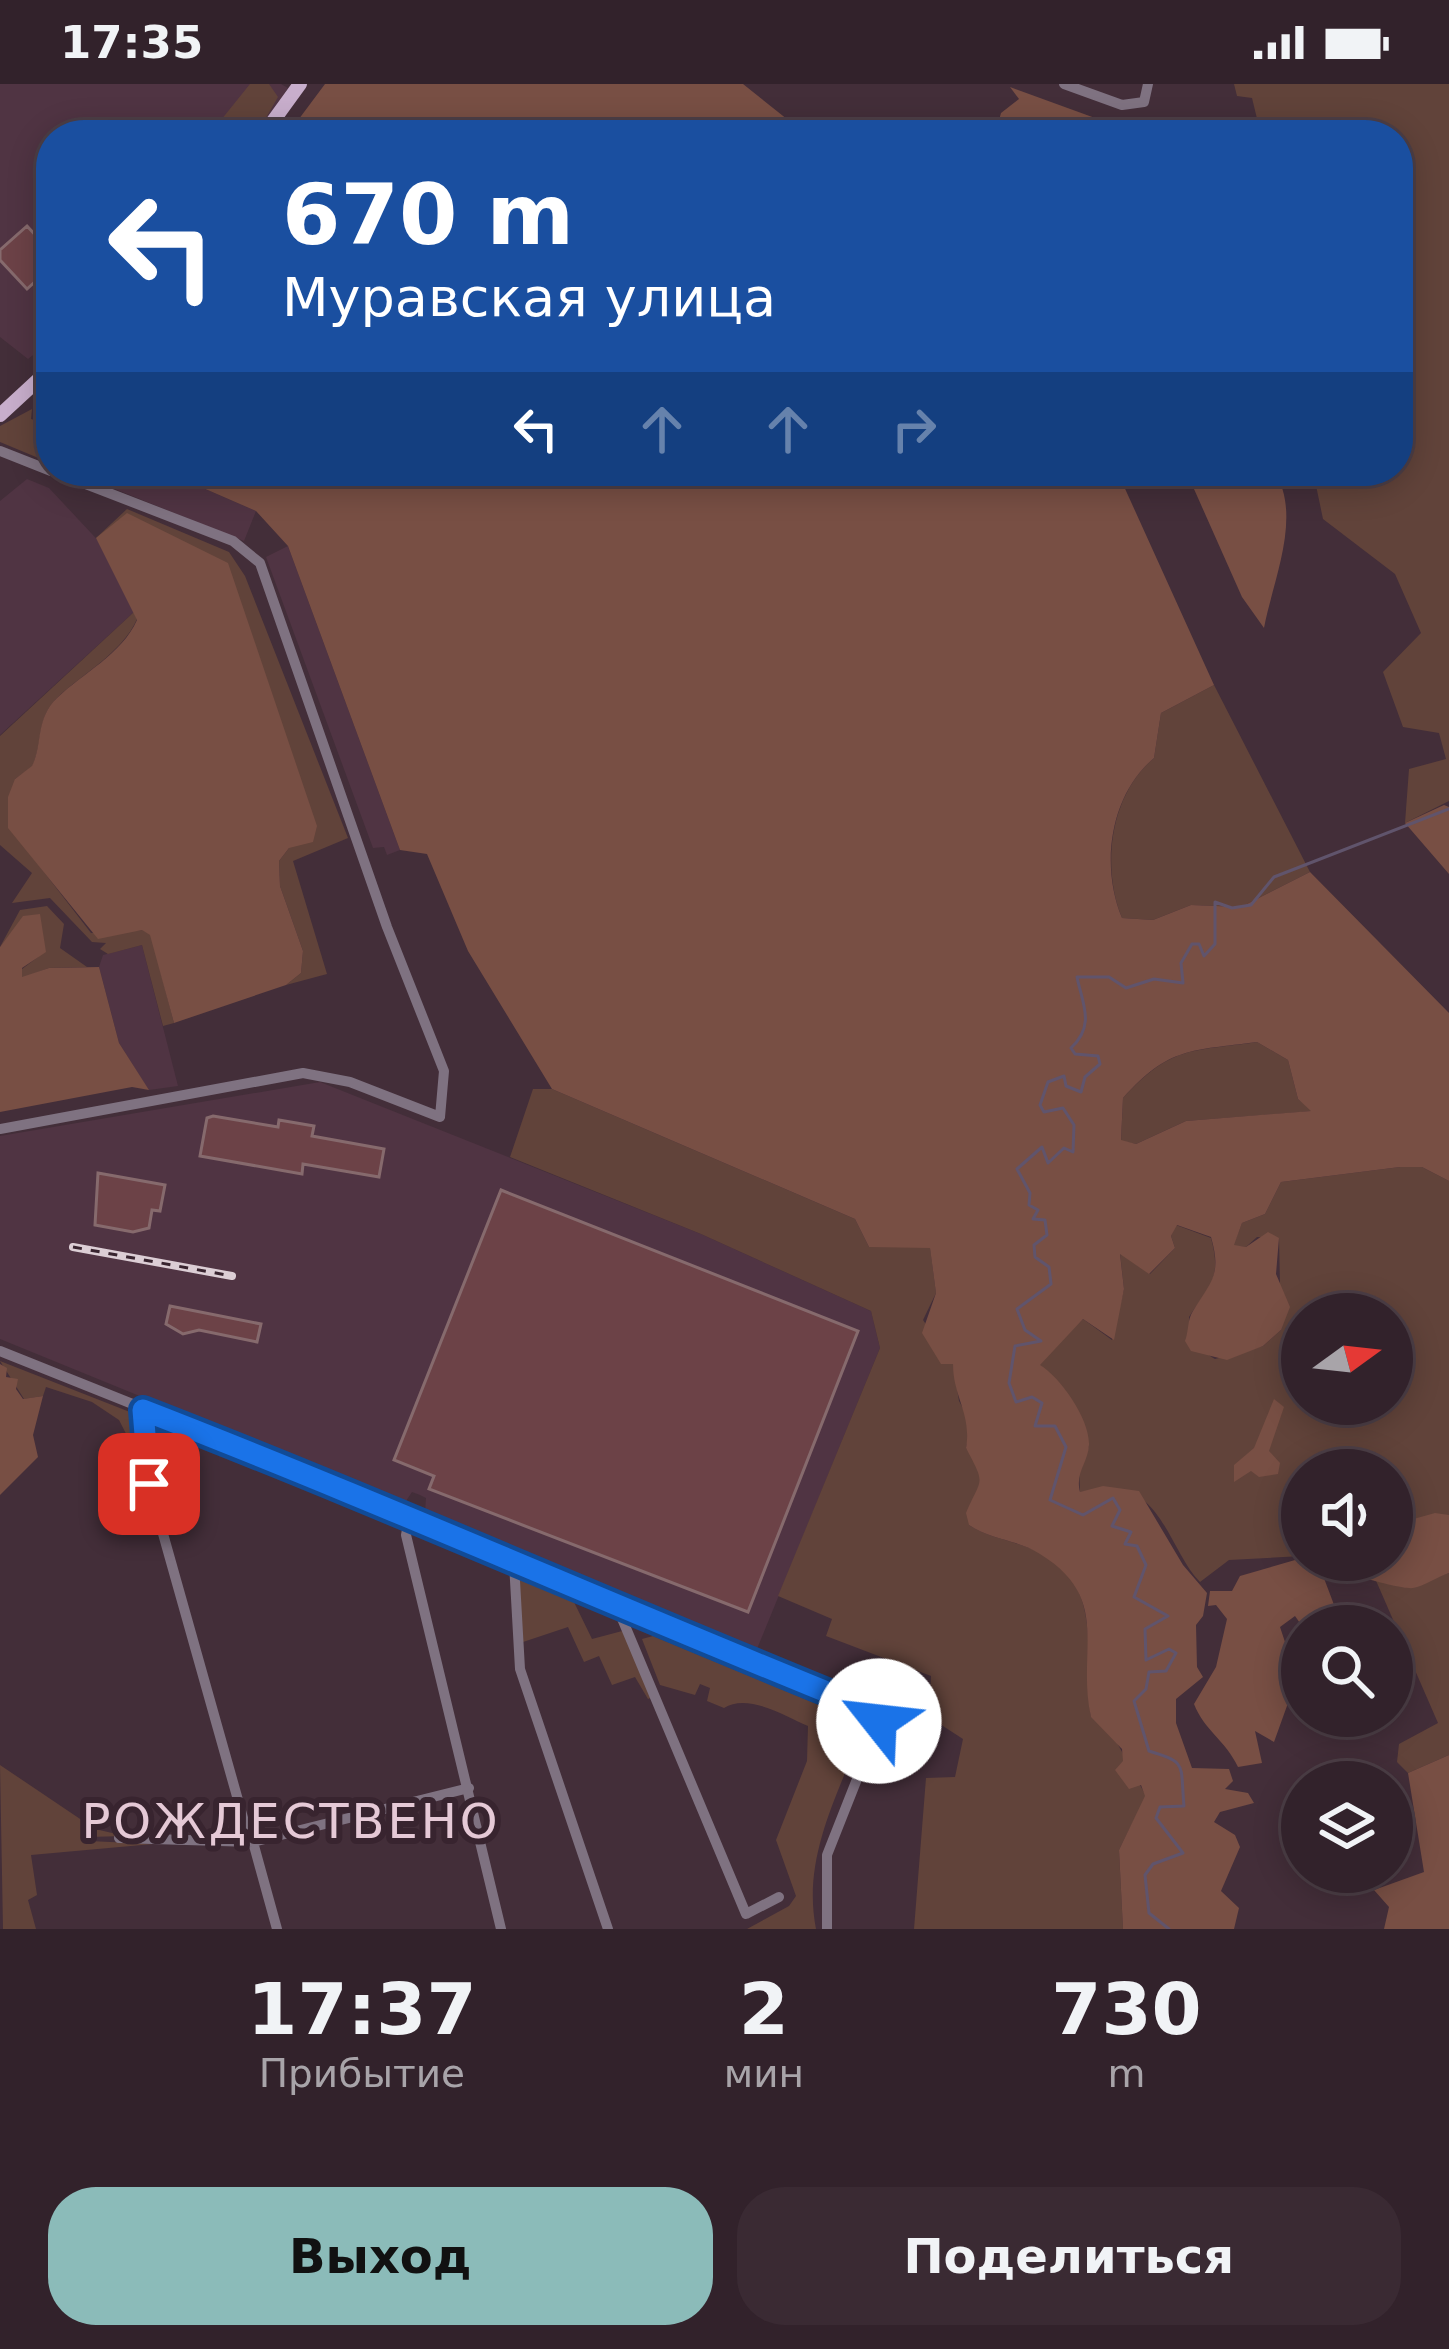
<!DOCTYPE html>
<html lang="ru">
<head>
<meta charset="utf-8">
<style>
	body { margin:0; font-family:"DejaVu Sans",sans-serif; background:#3a2a33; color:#f1f3f6; height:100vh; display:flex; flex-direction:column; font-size:45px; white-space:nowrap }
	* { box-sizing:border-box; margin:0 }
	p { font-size:39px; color:#a8a4a9 }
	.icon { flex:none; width:66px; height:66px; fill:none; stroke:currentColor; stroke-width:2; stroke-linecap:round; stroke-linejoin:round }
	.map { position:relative; height:1845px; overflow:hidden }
	.panel { display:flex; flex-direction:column; background:#32222b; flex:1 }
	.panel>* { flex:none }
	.top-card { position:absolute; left:36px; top:36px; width:1377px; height:366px; border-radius:48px; box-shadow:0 6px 30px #0003,0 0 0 3px #4d3f47; background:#1a4fa0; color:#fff; overflow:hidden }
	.needle { width:78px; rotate:75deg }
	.buttons { position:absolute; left:1281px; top:1209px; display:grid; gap:24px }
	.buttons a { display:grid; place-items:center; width:132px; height:132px; border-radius:50%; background:#32222b; box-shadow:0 6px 30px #0003,0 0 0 3px #4d3f47; font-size:60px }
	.pin { position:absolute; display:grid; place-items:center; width:102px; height:102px; color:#fff; margin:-51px; border-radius:24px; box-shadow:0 6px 18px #0006 }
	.me { position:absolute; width:132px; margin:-66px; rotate:299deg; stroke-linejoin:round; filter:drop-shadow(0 0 9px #0008) }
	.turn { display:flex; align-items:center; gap:42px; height:252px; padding:0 48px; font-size:54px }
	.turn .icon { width:156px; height:156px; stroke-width:2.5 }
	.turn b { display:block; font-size:84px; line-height:102px }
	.lanes { display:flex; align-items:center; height:114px; padding:0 48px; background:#0003; justify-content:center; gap:60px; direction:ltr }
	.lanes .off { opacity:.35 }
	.eta { display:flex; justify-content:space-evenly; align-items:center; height:204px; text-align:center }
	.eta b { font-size:72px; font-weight:700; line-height:84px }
	.primary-button { display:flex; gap:24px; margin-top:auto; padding:24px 48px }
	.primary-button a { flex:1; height:138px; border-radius:48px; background:#8bbbb9; color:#111; font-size:48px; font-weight:700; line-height:138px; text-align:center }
	.primary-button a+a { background:#3a2a33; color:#f1f3f6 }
	.status { display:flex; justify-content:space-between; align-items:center; height:84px; padding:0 60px; background:#32222b; direction:ltr }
	.status svg { height:33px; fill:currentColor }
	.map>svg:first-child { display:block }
</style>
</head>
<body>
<div class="status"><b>17:35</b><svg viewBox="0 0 49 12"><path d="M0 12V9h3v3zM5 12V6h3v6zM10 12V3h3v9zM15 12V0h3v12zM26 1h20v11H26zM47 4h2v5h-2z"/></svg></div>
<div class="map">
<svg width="1449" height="1845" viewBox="0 0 1449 1845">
	<rect width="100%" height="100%" fill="#432e39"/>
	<path fill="#503443" d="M0 0H281L288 4 256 51H51V257L28 275 0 253Z
		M70 387H164L256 427 244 457Z
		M27 395 49 404 106 465 134 528 0 651V417Z
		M288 462 400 766 387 771 384 763 373 764 266 473Z
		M142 861 178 1002 149 1006 144 999 119 959 99 883 103 871Z
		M320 998 701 1150 871 1227 880 1264 757 1565 425 1429 426 1414 420 1411 412 1408 404 1420 0 1255V1052Z"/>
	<path fill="#61433a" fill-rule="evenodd" d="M250 0H269L278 13 256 51H209Z
		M1234 0H1449V717L1405 739 1409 685 1446 675 1439 649 1403 643 1383 588 1421 549 1395 490 1323 435 1313 387H1398V51H1261L1252 14 1237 12Z
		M32 325 31 335 51 341 48 378 0 358V342Z
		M127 425 229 468 245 492 348 754 293 777 327 890 286 901 301 889 303 867 280 802 279 777 289 764 104 452 96 454Z
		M134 528 137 535C122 569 83 589 57 614 36 634 43 660 32 683L15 695 27 766 91 849 143 846 151 851 174 939 163 942 142 861 108 870 100 865 106 859 92 858 50 814 12 819 32 789 0 761V652Z
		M1214 601 1310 788 1241 823 1191 821 1153 836 1122 834C1101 782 1110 711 1154 674L1161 629Z
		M47 822 64 840 60 864 87 883 49 884 22 894V885L38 873 11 849 0 863 20 826Z
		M1257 958 1288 976 1298 1015 1313 1027 1186 1037 1136 1060 1121 1057 1123 1014C1172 961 1190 968 1257 958Z
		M533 1005H552L855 1135 869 1163H930L936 1209 923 1236 953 1280 959 1317 971 1339 966 1364 981 1383V1408L971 1418 969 1441C989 1454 1011 1456 1032 1465 1108 1497 1082 1570 1091 1632L1115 1655 1146 1712 1119 1766 1123 1845H914L926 1694 955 1693 963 1655 929 1633 931 1592 826 1552 832 1535 778 1512 880 1264 871 1227 701 1150 510 1073Z
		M1400 1083H1422L1449 1097V1431L1392 1441V1386H1302V1472L1229 1476 1200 1498C1173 1471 1163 1412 1119 1405 1107 1403 1093 1408 1080 1408L1079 1385 1089 1362 1065 1306 1039 1281 1044 1270 1083 1235 1112 1256 1124 1205 1120 1169 1150 1190 1175 1164 1171 1152 1176 1141 1211 1154C1222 1195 1210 1201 1189 1233 1189 1251 1199 1266 1215 1275L1263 1262 1281 1246 1279 1154 1257 1153 1246 1163 1233 1162 1242 1139 1265 1130 1281 1098ZM1302 1230H1392V1320H1302Z
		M0 1277 135 1330 140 1377 119 1336 92 1318 46 1303 43 1312 24 1315Z
		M517 1489 573 1516 592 1555 626 1546 653 1613 648 1615 635 1593 612 1601 599 1572 584 1578 568 1543 523 1558Z
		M1449 1489V1671L1408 1689 1397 1678 1399 1660 1438 1639 1374 1492C1406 1511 1418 1498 1449 1489Z
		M653 1552 858 1637 862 1647C837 1713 802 1774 816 1845H747L789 1822 796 1812 776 1756 807 1677 808 1642C783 1631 747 1609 724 1624L707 1617 710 1604 700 1600 695 1611 660 1601 642 1555Z
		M0 1681 95 1745 125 1752 88 1753 89 1757 153 1760 31 1771 37 1811 28 1816 36 1845H3Z"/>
	<path fill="#784f44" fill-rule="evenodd" d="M325 0H743L807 51H287Z
		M1010 3 1139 50 1141 51H995L1001 29 1019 15Z
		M164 387H1117L1214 601 1161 629 1154 674C1110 711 1100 781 1122 834L1153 836 1191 821 1241 823 1310 788 1449 929V1097L1422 1083H1400L1281 1098 1265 1130 1242 1139 1234 1161 1246 1163 1268 1148 1279 1154 1276 1190 1290 1223 1281 1246 1263 1262 1227 1276 1191 1267 1185 1257C1189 1247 1187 1236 1193 1227 1211 1197 1222 1192 1211 1153L1177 1141 1171 1152 1175 1164 1149 1190 1120 1170 1124 1205 1114 1256 1083 1235 1040 1281C1060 1293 1090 1335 1089 1361 1088 1379 1075 1388 1080 1408L1103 1402 1139 1407 1183 1481 1207 1509 1203 1532 1196 1541 1197 1583 1203 1593 1176 1615V1639L1192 1684 1229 1685 1233 1697 1225 1705 1248 1709 1254 1719 1220 1728 1214 1738 1235 1751 1240 1763 1221 1807 1239 1824 1234 1845H1123L1119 1766 1145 1712 1141 1701 1129 1705 1115 1686 1123 1677 1122 1665 1091 1633C1076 1567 1113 1515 1040 1470 1019 1456 991 1456 969 1441L966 1429C982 1392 986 1402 966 1364 972 1330 953 1313 953 1280H941L922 1249 936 1209 930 1164 869 1163 855 1135 552 1005 468 867 427 770 400 766 288 462 256 427ZM1257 958 1288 976 1298 1015 1311 1027 1186 1037 1136 1060 1121 1056 1123 1014C1170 962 1191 967 1257 958Z
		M1186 387H1274C1303 431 1273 496 1264 544L1242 513Z
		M127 429 228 479 317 742 313 758 289 764 279 777 280 802 303 867 301 889 286 901 174 939 150 851 142 846 98 855 8 744V713L15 695 32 682C43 660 35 635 57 614 83 589 122 570 137 536L96 454Z
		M1444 721 1449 723V790L1405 739Z
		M40 830 46 868 22 884V893L49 884 99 883 119 959 149 1006 132 1003 0 1028V863L23 832Z
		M0 1280 7 1284 6 1293 18 1295 16 1305 23 1315 43 1312 33 1351 38 1373 0 1411Z
		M1274 1315 1284 1323 1269 1367 1280 1379 1278 1390 1259 1393 1251 1387 1234 1398V1381L1254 1364Z
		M1435 1429 1449 1431V1489C1437 1493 1424 1502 1413 1504 1401 1506 1328 1485 1320 1476H1392V1441Z
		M1302 1474 1319 1481 1342 1542H1302L1295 1532 1280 1543 1297 1594 1274 1658 1255 1647 1262 1679 1238 1683C1226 1657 1204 1646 1194 1620L1216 1583 1227 1535 1216 1521 1208 1522 1210 1507H1232L1240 1492Z
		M1449 1671V1845H1384L1389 1823 1374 1806 1424 1788 1408 1689Z"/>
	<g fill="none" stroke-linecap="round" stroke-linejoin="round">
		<path stroke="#60546c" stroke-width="3" d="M1169 1845 1149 1829 1145 1791 1153 1780 1183 1769 1156 1734 1160 1723 1184 1722C1180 1679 1188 1679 1149 1667L1134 1617 1146 1605 1149 1588 1166 1587 1176 1569 1169 1565 1146 1576 1145 1545 1168 1532 1134 1513 1146 1481 1137 1462 1125 1460 1131 1448 1112 1442 1120 1426 1113 1414 1083 1431 1050 1416 1066 1363 1055 1342H1035L1042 1319 1032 1313 1016 1318 1009 1299 1015 1262 1041 1257 1025 1246 1017 1225 1051 1200 1049 1183 1035 1173 1034 1161 1047 1151 1045 1136 1033 1135 1038 1126 1029 1121 1030 1109 1017 1085 1042 1063 1048 1079 1064 1064 1073 1068 1074 1041 1063 1024 1044 1028 1040 1021 1048 998 1064 992 1066 1002 1081 1008 1085 993 1100 980 1098 972 1075 970 1071 964C1096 941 1082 919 1077 893H1109L1126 904 1154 895 1183 899 1181 879 1192 860H1199L1204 872 1215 860V818L1232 824 1251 821 1274 793 1449 725"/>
	</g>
	<path fill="#6c4247" stroke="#866a6d" stroke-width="3" d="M27 142 51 168V183L27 205 0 176V166Z
		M213 1032 278 1043 279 1036 314 1042 312 1052 384 1065 379 1093 303 1080 302 1090 200 1072 207 1034Z
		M98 1089 165 1101 160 1127 152 1126 149 1144 133 1148 95 1141Z
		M501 1106 858 1247 748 1528 429 1405 434 1392 394 1376Z
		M170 1222 261 1240 257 1258 199 1246 183 1250 166 1240Z"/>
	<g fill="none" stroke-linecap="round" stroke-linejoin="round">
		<path stroke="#7f7281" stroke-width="10" d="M1064 0 1122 21 1144 18 1148 0
			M0 367 51 387
			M0 1045 303 989 350 998 440 1033 444 987 387 843 260 479 233 457 52 387
			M0 1267 410 1431 581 1509 871 1626 878 1642 827 1771V1845
			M143 1326 149 1400 249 1755
			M410 1431 406 1451 501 1845
			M514 1479 520 1585 608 1845
			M618 1525 746 1830 779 1813
			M119 1754 253 1758 469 1704
			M253 1758 277 1845"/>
		<path stroke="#c8aecc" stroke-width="14" d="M263 51 300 0
			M0 331 51 284"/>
		<defs>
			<path id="rail" d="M73 1163 232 1192"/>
		</defs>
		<use href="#rail" stroke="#dcced5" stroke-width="8"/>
		<use href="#rail" stroke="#38242f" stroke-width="3" stroke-dasharray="9" stroke-linecap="butt"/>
	</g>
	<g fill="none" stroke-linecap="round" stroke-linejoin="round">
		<defs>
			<path id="route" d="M149 1400 143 1326C388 1421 627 1528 871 1626L879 1637"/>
		</defs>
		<use href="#route" stroke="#114b97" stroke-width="30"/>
		<use href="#route" stroke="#1a73e8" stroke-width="21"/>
	</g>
	<g text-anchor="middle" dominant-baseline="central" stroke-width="12" stroke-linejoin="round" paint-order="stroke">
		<g font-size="48" letter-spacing="3" fill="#e5c9d6" stroke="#38242f">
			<text x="291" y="1737">РОЖДЕСТВЕНО</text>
		</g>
	</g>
</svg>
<div class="buttons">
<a><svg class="needle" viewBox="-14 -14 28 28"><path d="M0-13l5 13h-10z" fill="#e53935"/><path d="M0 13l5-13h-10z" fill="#a8a4a9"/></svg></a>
<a><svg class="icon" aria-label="sound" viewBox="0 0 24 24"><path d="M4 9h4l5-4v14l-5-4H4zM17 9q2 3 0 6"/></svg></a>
<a><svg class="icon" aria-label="search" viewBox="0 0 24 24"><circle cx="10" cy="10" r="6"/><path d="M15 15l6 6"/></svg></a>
<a><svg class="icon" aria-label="layers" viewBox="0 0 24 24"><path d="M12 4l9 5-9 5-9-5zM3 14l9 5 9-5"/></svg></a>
</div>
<div class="pin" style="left:149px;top:1400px;background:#d93025"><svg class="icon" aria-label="arrive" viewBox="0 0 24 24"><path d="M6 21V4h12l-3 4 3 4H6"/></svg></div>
<svg class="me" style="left:879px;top:1637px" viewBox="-20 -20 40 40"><circle r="19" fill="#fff"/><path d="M0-13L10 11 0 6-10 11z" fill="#1a73e8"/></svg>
<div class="top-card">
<div class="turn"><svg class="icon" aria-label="left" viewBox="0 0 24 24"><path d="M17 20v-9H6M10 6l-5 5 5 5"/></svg><div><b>670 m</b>Муравская улица</div></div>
<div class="lanes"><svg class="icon" aria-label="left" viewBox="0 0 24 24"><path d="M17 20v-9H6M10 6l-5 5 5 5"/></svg><svg class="icon off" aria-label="ahead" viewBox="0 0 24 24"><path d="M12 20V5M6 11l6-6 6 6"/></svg><svg class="icon off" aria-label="ahead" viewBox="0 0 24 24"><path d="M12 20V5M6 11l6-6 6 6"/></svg><svg class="icon off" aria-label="right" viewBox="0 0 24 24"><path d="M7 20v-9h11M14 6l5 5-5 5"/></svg></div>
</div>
</div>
<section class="panel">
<div class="eta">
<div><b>17:37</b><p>Прибытие</p></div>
<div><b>2</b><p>мин</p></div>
<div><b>730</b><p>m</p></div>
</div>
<div class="primary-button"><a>Выход</a><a>Поделиться</a></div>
</section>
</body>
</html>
